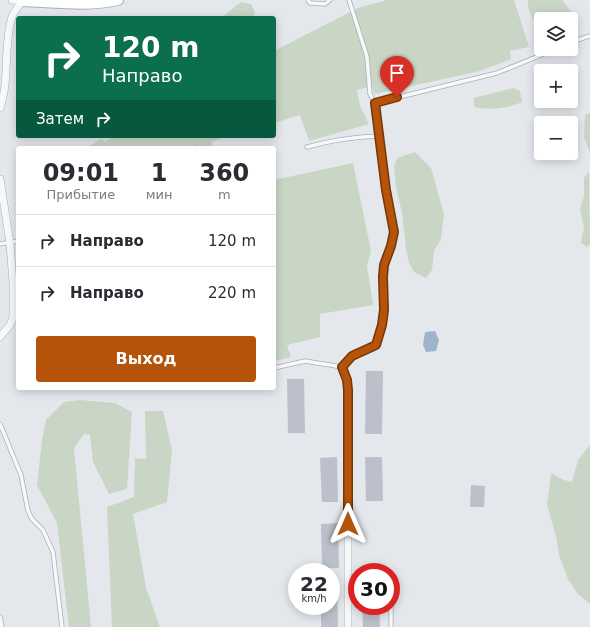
<!DOCTYPE html>
<html lang="ru">
<head>
<meta charset="utf-8">
<style>
	body { margin:0; font-family:"DejaVu Sans",sans-serif; background:#f7f7f7; color:#2b2b33; height:100vh; display:flex; flex-direction:column; font-size:15px; white-space:nowrap }
	* { box-sizing:border-box; margin:0 }
	p { font-size:13px; color:#7c7c81 }
	.icon { flex:none; width:22px; height:22px; fill:none; stroke:currentColor; stroke-width:2; stroke-linecap:round; stroke-linejoin:round }
	.map { position:relative; flex:1; overflow:hidden }
	.side { position:absolute; left:16px; top:146px; width:260px; height:244px; display:flex; flex-direction:column; background:#fff; border-radius:4px; box-shadow:0 2px 10px #0003 }
	.side>* { flex:none }
	.banner { position:absolute; left:16px; top:16px; width:260px; height:122px; border-radius:4px; box-shadow:0 2px 10px #0003; background:#0b6e4f; color:#fff; overflow:hidden }
	.tools { position:absolute; left:534px; top:12px; display:grid; gap:8px }
	.tools a { display:grid; place-items:center; width:44px; height:44px; border-radius:4px; background:#fff; box-shadow:0 2px 10px #0003; font-size:20px }
	.speed { position:absolute; left:288px; top:563px; display:flex; gap:8px; font-size:20px; font-weight:700; text-align:center }
	.speed>* { display:grid; place-content:center; width:52px; height:52px; border-radius:50%; background:#fff; box-shadow:0 2px 10px #0003; line-height:1 }
	.speed small { font-size:10px; font-weight:400 }
	.speed .limit { border:6px solid #d22; background:#fff; color:#111 }
	.pin { position:absolute; display:grid; place-items:center; width:34px; height:34px; color:#fff; margin:-41px -17px; border-radius:50% 50% 50% 0; rotate:-45deg; box-shadow:0 0 4px #0007 }
	.pin .icon { rotate:45deg }
	.me { position:absolute; width:44px; margin:-22px; rotate:0deg; stroke-linejoin:round; filter:drop-shadow(0 0 3px #0008) }
	.turn { display:flex; align-items:center; gap:14px; height:84px; padding:0 20px; font-size:18px }
	.turn .icon { width:52px; height:52px; stroke-width:2.5 }
	.turn b { display:block; font-size:28px; line-height:34px }
	.then { display:flex; align-items:center; height:38px; padding:0 20px; background:#0003; gap:8px; font-size:15px }
	.eta { display:flex; justify-content:space-evenly; align-items:center; height:68px; text-align:center }
	.eta b { font-size:24px; font-weight:600; line-height:28px }
	.button { display:flex; gap:8px; margin-top:auto; padding:8px 20px }
	.button a { flex:1; height:46px; border-radius:4px; background:#b45309; color:#fff; font-size:16px; font-weight:600; line-height:46px; text-align:center }
	ul { padding:0; list-style:none }
	li { display:flex; align-items:center; gap:12px; height:52px; padding:0 20px; border-top:1px solid #e1e1e2 }
	li div { flex:1 }
	li b { display:block; font-size:15px }
	li em { font-style:normal }
	.map>svg:first-child { display:block }
</style>
</head>
<body>
<div class="map">
<svg width="590" height="627" viewBox="0 0 590 627">
	<rect width="100%" height="100%" fill="#e4e7ec"/>
	<path fill="#c9d6c5" d="M387 0H514L529 47 510 51 511 59 480 71 375 94 372 86 357 90 360 106 369 124 309 141 300 115 274 123V51L358 8Z
		M528 0H562L575 17 571 25V19H541V28C534 22 526 10 528 0Z
		M241 2 251 4 255 13 252 18H221Z
		M514 88 520 91 522 102C504 109 493 110 474 107V98Z
		M590 113V153L584 137 585 115Z
		M116 136H228L211 142 214 148H85L102 139 104 142Z
		M415 152 431 168 444 214 441 239 434 251 432 270 426 278 414 272 409 263 406 249 402 213 396 187 394 167 397 158Z
		M353 163 371 251 367 266 373 305 320 314V337L287 345 291 357 274 361V180Z
		M589 171 590 244 587 247 581 243 584 227 580 210 584 196V178Z
		M80 400 115 403 132 412 127 489 109 494 93 462 90 435 84 434 74 448 91 627H69L57 523 37 485 42 440 46 420 64 402Z
		M145 411H163L172 450 167 502 133 514 146 588 160 627H112L107 507 134 497 135 458 146 459Z
		M590 445V604L578 594 568 579 559 555 556 536 547 505 551 473 564 480 572 482 578 460Z"/>
	<path fill="#9fb4cc" d="M435 331 439 340 436 351 426 352 423 345 425 332Z"/>
	<path fill="#bbc0ca" d="M366 371H383L382 434H365Z
		M287 379H304L305 433H288Z
		M337 457 338 502H322L320 458Z
		M365 457H382L383 501H366Z
		M471 485 485 486 484 507H470Z
		M338 523 339 568H322L321 524Z
		M331 577H337L338 627H321V606H331Z
		M362 606H379L380 627H363Z"/>
	<g fill="none" stroke-linecap="round" stroke-linejoin="round">
		<defs>
			<path id="lane" d="M308 0 310 3 325 4 330 0
				M571 42 590 36
				M375 103 497 73 556 49
				M307 147C331 140 354 137 379 136
				M196 148 199 147
				M0 244 18 241
				M274 368 305 361 342 367 352 357 375 345 382 325 384 310 383 277 385 265 391 246 394 231 386 190 375 103 370 94 367 57 364 47 349 0
				M0 424 21 475 28 511 32 519 43 530 53 552 62 627
				M0 617 2 627
				M391 627V606"/>
			<path id="street" d="M0 108C10 80 3 47 12 17 14 11 19 6 22 1L12 0
				M0 179 10 243 13 283V318L10 325 0 337
				M342 367 347 380 348 390V627"/>
			<path id="secondary" d="M22 1C54 2 86 7 118 0"/>
		</defs>
		<use href="#lane" stroke="#a9aeb7" stroke-width="5"/>
		<use href="#street" stroke="#a9aeb7" stroke-width="8"/>
		<use href="#secondary" stroke="#a9aeb7" stroke-width="12"/>
		<use href="#lane" stroke="#f7f8fa" stroke-width="3.5"/>
		<use href="#street" stroke="#f7f8fa" stroke-width="7"/>
		<use href="#secondary" stroke="#fff" stroke-width="10"/>
	</g>
	<g fill="none" stroke-linecap="round" stroke-linejoin="round">
		<defs>
			<path id="route" d="M348 524V390L347 380 342 367 352 356 376 345 382 325 384 310 383 277 384 265 391 246 394 232 386 190 375 103 397 97"/>
		</defs>
		<use href="#route" stroke="#753606" stroke-width="10"/>
		<use href="#route" stroke="#b45309" stroke-width="7"/>
	</g>
</svg>
<div class="tools">
<a><svg class="icon" aria-label="layers" viewBox="0 0 24 24"><path d="M12 4l9 5-9 5-9-5zM3 14l9 5 9-5"/></svg></a>
<a>+</a>
<a>−</a>
</div>
<div class="speed"><div>22<small>km/h</small></div><div class="limit">30</div></div>
<div class="pin" style="left:397px;top:97px;background:#d93025"><svg class="icon" aria-label="arrive" viewBox="0 0 24 24"><path d="M6 21V4h12l-3 4 3 4H6"/></svg></div>
<svg class="me" style="left:348px;top:524px" viewBox="-20 -20 40 40"><path d="M0-17L14 15 0 8-14 15z" fill="#b45309" stroke="#fff" stroke-width="4"/></svg>
<div class="banner">
<div class="turn"><svg class="icon" aria-label="right" viewBox="0 0 24 24"><path d="M7 20v-9h11M14 6l5 5-5 5"/></svg><div><b>120 m</b>Направо</div></div>
<div class="then">Затем<svg class="icon" aria-label="right" viewBox="0 0 24 24"><path d="M7 20v-9h11M14 6l5 5-5 5"/></svg></div>
</div>
<section class="side">
<div class="eta">
<div><b>09:01</b><p>Прибытие</p></div>
<div><b>1</b><p>мин</p></div>
<div><b>360</b><p>m</p></div>
</div>
<ul>
<li><svg class="icon" aria-label="right" viewBox="0 0 24 24"><path d="M7 20v-9h11M14 6l5 5-5 5"/></svg><div><b>Направо</b></div><em>120 m</em></li>
<li><svg class="icon" aria-label="right" viewBox="0 0 24 24"><path d="M7 20v-9h11M14 6l5 5-5 5"/></svg><div><b>Направо</b></div><em>220 m</em></li>
</ul>
<div class="button"><a>Выход</a></div>
</section>
</div>
</body>
</html>
